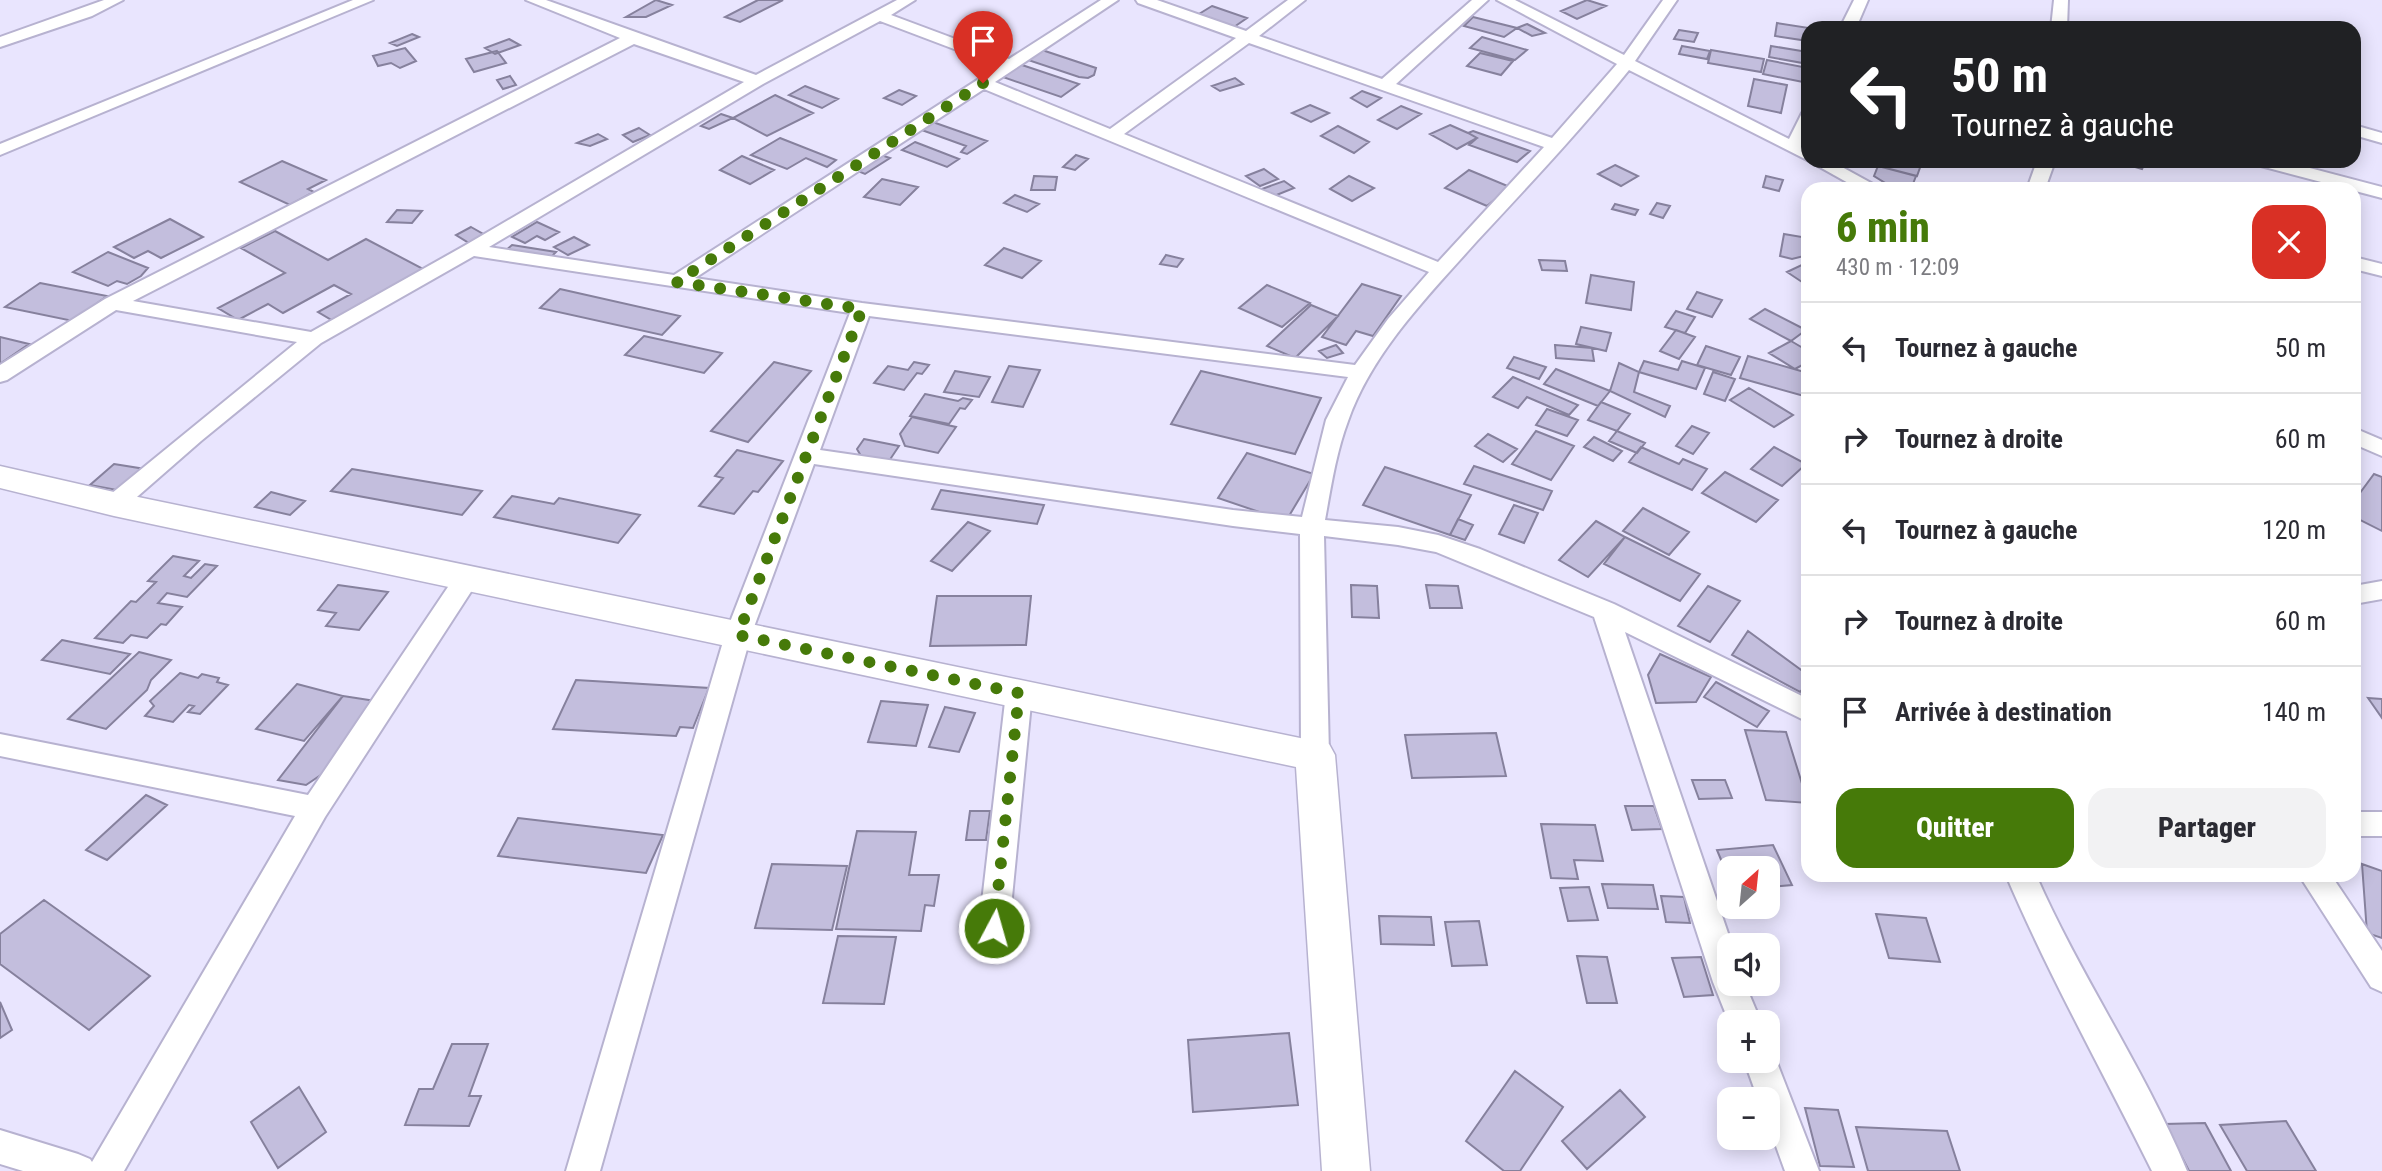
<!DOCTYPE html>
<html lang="fr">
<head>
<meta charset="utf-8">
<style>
	body { margin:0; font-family:"Roboto Condensed",sans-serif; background:#f2f2f3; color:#2b2b33; height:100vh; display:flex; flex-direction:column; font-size:26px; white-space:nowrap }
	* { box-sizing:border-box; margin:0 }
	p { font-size:23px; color:#7c7c81 }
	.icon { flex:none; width:38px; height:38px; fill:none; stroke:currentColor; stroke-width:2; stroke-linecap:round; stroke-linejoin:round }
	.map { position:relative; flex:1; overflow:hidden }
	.details { position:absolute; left:1801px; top:182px; width:560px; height:700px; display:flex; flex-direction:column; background:#fff; border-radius:21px; box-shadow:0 4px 18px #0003 }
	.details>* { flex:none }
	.hud { position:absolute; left:1801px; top:21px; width:560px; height:147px; border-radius:21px; box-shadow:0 4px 18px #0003; background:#202124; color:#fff; overflow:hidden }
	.needle { width:46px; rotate:27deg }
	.fabs { position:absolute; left:1717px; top:856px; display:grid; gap:14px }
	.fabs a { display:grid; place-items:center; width:63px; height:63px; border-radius:14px; background:#fff; box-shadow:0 4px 18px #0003; font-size:35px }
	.pin { position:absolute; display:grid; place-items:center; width:60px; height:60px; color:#fff; margin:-72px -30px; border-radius:50% 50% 50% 0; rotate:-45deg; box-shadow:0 0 7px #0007 }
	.pin .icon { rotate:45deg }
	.me { position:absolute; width:77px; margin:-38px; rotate:6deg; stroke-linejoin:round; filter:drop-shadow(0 0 5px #0008) }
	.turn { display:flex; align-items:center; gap:24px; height:147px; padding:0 35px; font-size:32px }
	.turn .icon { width:91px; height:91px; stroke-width:2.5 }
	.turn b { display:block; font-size:49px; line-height:60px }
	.round { display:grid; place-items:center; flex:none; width:74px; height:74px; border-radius:21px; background:#f2f2f3 }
	.overview { display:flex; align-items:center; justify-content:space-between; height:119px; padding:0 35px }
	h1 { font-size:42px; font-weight:800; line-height:52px; color:#467a09 }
	.action { display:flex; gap:14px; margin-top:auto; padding:14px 35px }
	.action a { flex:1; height:80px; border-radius:21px; background:#467a09; color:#fff; font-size:28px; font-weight:800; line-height:80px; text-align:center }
	.action a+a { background:#f2f2f3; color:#2b2b33 }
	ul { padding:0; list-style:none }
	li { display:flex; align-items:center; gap:21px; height:91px; padding:0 35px; border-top:2px solid #e1e1e2 }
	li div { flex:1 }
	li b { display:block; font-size:26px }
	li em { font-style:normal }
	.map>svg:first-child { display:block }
</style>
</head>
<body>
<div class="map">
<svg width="2382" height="1171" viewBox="0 0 2382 1171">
	<rect width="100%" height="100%" fill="#e9e5fe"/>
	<path fill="#c3bedd" stroke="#86819d" stroke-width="2" d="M656 0 672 5 646 17H626Z
		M758 0H783L740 22 725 17Z
		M1587 0 1606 6 1577 19 1561 11Z
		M1212 6 1247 18 1234 27 1199 14Z
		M1473 17 1517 28 1504 37 1464 26Z
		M1777 23 1809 28 1808 41 1775 36Z
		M1527 24 1545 33 1532 36 1517 28Z
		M1679 30 1698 33 1694 42 1674 39Z
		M412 34 419 37 397 46 390 43Z
		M1482 37 1527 50 1515 60 1470 48Z
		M509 39 520 45 495 54 485 48Z
		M1682 46 1710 51 1707 59 1679 54Z
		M1771 46 1808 52V64L1769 57Z
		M405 48 416 61 400 68 391 63 378 66 373 56Z
		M1042 50 1096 68 1094 75 1088 78 1079 77 1028 60Z
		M1711 50 1764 59 1761 72 1708 63Z
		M497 51 506 63 474 72 466 59Z
		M1480 53 1513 61 1501 75 1467 66Z
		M1767 60 1808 68V83L1763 74Z
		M1019 64 1079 84 1061 97 1000 76Z
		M510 76 516 85 503 89 497 80Z
		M1235 78 1243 84 1220 91 1212 86Z
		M1754 79 1787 85 1781 113 1748 106Z
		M805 86 838 99 822 108 789 95Z
		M899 90 916 96 902 105 884 98Z
		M1362 91 1381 98 1367 107 1351 98Z
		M775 95 813 113 767 136 733 118Z
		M1310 105 1329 113 1311 122 1292 113Z
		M1401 106 1421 114 1397 129 1378 120Z
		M721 114 733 118 709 129 701 126Z
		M927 120 987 141 967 154 961 152 966 146 916 128Z
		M1450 125 1468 133 1477 138 1457 149 1430 134Z
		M1338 126 1369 142 1354 153 1321 136Z
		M639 128 650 135 633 142 623 135Z
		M1473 131 1530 151 1517 162 1469 145 1477 138 1468 133Z
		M598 134 607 139 590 146 577 143Z
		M780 138 836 160 827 167 806 158 787 169 751 155Z
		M915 142 959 159 947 167 902 150Z
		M878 154 890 158 865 174 853 169Z
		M1076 155 1088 159 1075 170 1063 167Z
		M742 156 774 170 750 184 720 170Z
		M282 161 326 180 308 189 314 192 290 205 240 182Z
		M1889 161H1917L1922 162 1917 176 1886 168Z
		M2115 161H2146L2142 169Z
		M1615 165 1638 176 1621 186 1598 174Z
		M1878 166 1916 176 1911 189H1895L1874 176Z
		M1264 169 1278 179 1260 186 1246 176Z
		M1469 170 1510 187 1487 206 1445 188Z
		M1034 176 1057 177 1055 190H1031Z
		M1349 176 1374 188 1352 201 1330 189Z
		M1766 176 1783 180 1779 191 1763 187Z
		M882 179 918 187 900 205 864 197Z
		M1284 181 1294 188 1269 198 1259 190Z
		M1015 195 1039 204 1027 212 1004 203Z
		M1657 203 1670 206 1663 218 1650 214Z
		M1615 204 1638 210 1635 215 1612 209Z
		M397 210 422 211 412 223 387 222Z
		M170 219 203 237 161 258 148 251 134 258 114 247Z
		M537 222 559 232 545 240 537 236 525 243 512 237Z
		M471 227 485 235 469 243 456 235Z
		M275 231 328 260 366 239 427 271 335 322 318 312 351 294 334 285 283 313 268 304 238 320 218 308 285 273 241 248Z
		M1784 234 1808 238V255L1792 259 1780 256Z
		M574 237 589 245 568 255 554 247Z
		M512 245 556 252 548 260 504 252Z
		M1004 248 1041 261 1022 278 985 265Z
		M108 252 148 268 141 276 127 284 117 281 108 286 73 272Z
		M1166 255 1183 259 1177 267 1160 264Z
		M1539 260 1565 261 1567 271 1542 270Z
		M1808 262V286L1787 272Z
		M1591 275 1634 282 1631 310 1586 303Z
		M40 283 107 296 73 321 5 307Z
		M1362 284 1401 296 1373 336 1356 331 1346 345 1322 337Z
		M1267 285 1310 303 1282 327 1239 308Z
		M560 289 680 316 662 335 540 308Z
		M1697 292 1722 300 1712 317 1687 309Z
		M1311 305 1338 316 1295 358 1267 346Z
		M1765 309 1806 330 1791 341 1750 319Z
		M1676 311 1695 317 1685 333 1665 327Z
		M1581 327 1611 333 1606 351 1576 344Z
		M1676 330 1695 337 1679 359 1660 351Z
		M644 336 722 353 704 373 625 355Z
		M0 337 29 344 0 364Z
		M1791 341 1808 351V362L1795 369 1769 353Z
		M1336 345 1343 353 1327 358 1319 351Z
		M1555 345 1592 348 1594 361 1556 358Z
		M1706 346 1740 357 1731 375 1697 365Z
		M1748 356 1808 373 1804 396 1740 378Z
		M1514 357 1546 367 1539 379 1507 368Z
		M1644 361 1678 370 1682 361 1705 368 1696 389 1639 372Z
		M774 362 811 371 748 442 711 431Z
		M914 362 929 365 922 374 917 373 904 390 874 383 888 366 908 370Z
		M1619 363 1639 372 1634 392 1670 406 1665 417 1610 391Z
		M1009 366 1040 370 1023 407 992 402Z
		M1556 369 1610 391 1598 406 1544 384Z
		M955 371 990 377 979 397 944 392Z
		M1201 371 1321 398 1295 454 1171 424Z
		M1713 372 1735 379 1725 401 1704 394Z
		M1513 377 1578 405 1569 415 1527 397 1518 408 1493 397Z
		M1749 388 1793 415 1774 427 1730 400Z
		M925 394 958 401 963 398 972 400 965 409 960 408 949 424 910 416Z
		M1601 402 1630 414 1617 431 1588 420Z
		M1547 409 1578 420 1567 436 1536 425Z
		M912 417 956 427 938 453 905 446 900 434Z
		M1692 426 1709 433 1693 454 1676 446Z
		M1536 431 1574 446 1551 480 1512 464Z
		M1617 431 1645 443 1637 453 1609 441Z
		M1488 434 1517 449 1503 462 1475 446Z
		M1594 437 1622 451 1613 461 1584 447Z
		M864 439 899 446 889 461 861 456 857 449Z
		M1641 447 1679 464 1683 459 1707 469 1692 490 1629 462Z
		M1774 447 1806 464 1782 486 1751 469Z
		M737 450 783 461 758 492 753 491 734 514 699 506 723 478 715 476Z
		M1247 453 1314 474 1286 521 1218 498Z
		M114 464 145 469 122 491 90 485Z
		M1474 466 1552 491 1543 510 1464 484Z
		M1385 467 1471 495 1450 535 1363 505Z
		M352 469 482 491 462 515 331 491Z
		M1725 472 1778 500 1756 522 1702 493Z
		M2374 474 2382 477V531L2354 517V501Z
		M941 490 1044 505 1037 524 932 509Z
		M271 492 305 501 290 515 255 507Z
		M512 496 554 504 559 498 640 515 618 543 494 517Z
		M1514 505 1538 513 1524 543 1499 534Z
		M1643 508 1689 532 1669 555 1623 531Z
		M1458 519 1473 525 1465 540 1450 535Z
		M1596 521 1625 537 1588 577 1559 560Z
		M968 522 990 531 952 571 931 561Z
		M1625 537 1700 574 1680 601 1604 564Z
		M173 556 199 561 184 576 191 578 205 564 217 566 187 597 167 593 158 603 182 607 166 625 161 624 147 638 131 635 123 643 95 638 131 601 136 602 156 582 148 581Z
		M338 585 388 592 359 630 326 626 336 613 318 610Z
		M1351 585 1377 586 1379 618 1352 617Z
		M1426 585 1458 586 1462 608H1430Z
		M1708 586 1740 601 1710 642 1678 626Z
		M937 596H1031L1026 645 930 646Z
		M1748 631 1808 675V684L1800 692 1732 655Z
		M62 640 130 654 110 674 42 660Z
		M139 652 171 660 151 680 147 690 106 729 68 719Z
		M1660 654 1711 677 1696 702 1656 703 1648 675Z
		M180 673 198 678 202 674 219 678 217 682 228 685 200 714 188 712 194 706 189 705 173 722 145 716 154 706 150 701Z
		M576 680 709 688 693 728 680 727 676 736 553 729Z
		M1716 682 1769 711 1757 727 1704 697Z
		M297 684 343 696 304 741 256 729Z
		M343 696 382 702 334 766 306 785 278 780Z
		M2368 698 2382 699V718Z
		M881 701 928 705 916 746 868 742Z
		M945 707 975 713 959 752 929 747Z
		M1745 730 1786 732 1808 803 1766 800Z
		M1496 733 1506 776 1412 778 1405 735Z
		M1692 780H1725L1732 798 1699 799Z
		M146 795 167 805 107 860 86 850Z
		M1625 806H1654L1662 829 1632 830Z
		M970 811H990L986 840H966Z
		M518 818 663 835 646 873 498 856Z
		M1541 824 1595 825 1603 861 1574 860 1578 879 1551 878Z
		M857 831 916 832 909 875H939L934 906 925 905 921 931 836 929Z
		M1773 845 1792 885 1768 887V868H1729V879L1717 850Z
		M772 864 847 866 832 930 755 928Z
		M2362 864 2382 871V938L2367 933Z
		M1602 884 1653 885 1658 909 1608 908Z
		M1589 887 1598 920 1568 921 1560 888Z
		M1661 896 1684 897 1690 923 1666 922Z
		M44 900 150 976 89 1030 0 964V934Z
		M1876 914 1926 918 1940 962 1889 958Z
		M1379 916 1431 917 1434 945 1381 944Z
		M1479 921 1487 965 1452 966 1445 922Z
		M838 936 896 937 884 1004 823 1003Z
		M1577 956 1607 957 1617 1003H1587Z
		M1701 957 1713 995 1684 997 1672 958Z
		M0 1002 12 1030 0 1038Z
		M1289 1033 1298 1105 1193 1112 1188 1040Z
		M452 1044H488L469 1096H481L469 1126 405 1125 419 1089H433Z
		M1515 1071 1563 1107 1520 1171H1504L1466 1141Z
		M299 1087 326 1132 278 1168 251 1122Z
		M1620 1090 1645 1117 1587 1169 1562 1141Z
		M1805 1108 1838 1110 1854 1167 1820 1166Z
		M2286 1121 2316 1171H2247L2220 1125Z
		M2205 1123 2231 1171H2189L2165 1124Z
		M1856 1127 1947 1131 1960 1171H1868Z"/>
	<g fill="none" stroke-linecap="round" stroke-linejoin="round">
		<defs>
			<path id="street" d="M104 0H123L92 16 0 47V37Z
				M353 0H373L0 155V144Z
				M526 0H546L756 75 897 0H915L891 15 1009 59 1101 0H1118L995 82 1110 129 1236 38 1138 3 1136 0H1157L1246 31 1288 0H1305L1259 36 1382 79 1472 0H1488L1396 84 1552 138 1617 64 1497 0H1515L1624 55 1663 0H1677L1635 61 1789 139 1802 113 1808 112V135L1802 146 1808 149 1809 161 1629 70C1581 130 1529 185 1477 241 1429 295 1372 352 1348 421 1336 453 1331 487 1325 520L1398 527 1438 535 1480 549 1614 604 1808 699V722L1625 632 1732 945H1729V984H1745L1761 1022H1729L1713 982 1594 617 1436 552 1398 545 1324 536 1329 755 1325 763 1315 766 1305 763 1301 755 1300 534 1233 526 814 464 751 635 600 1171H566L725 635 850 313 474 256 321 343 201 441 122 510 114 512 106 510 102 504 106 498 297 342 116 310 7 380 0 382V365L105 299 620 38ZM880 21 999 66 674 275 489 247 763 84ZM1249 43 1544 147 1438 262 1124 134ZM634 44 744 82 464 246 311 332 133 301ZM984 89 1429 272 1388 319 1355 365 862 303 695 278ZM869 316 1348 377 1326 420 1302 517 1233 510 820 450Z
				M1854 0H1868L1856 28H1840Z
				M2054 0H2068L2067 28H2051Z
				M2354 125 2382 133V143L2354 135Z
				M1809 161H1831L1882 189H1859Z
				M2037 161H2055L2045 189H2027Z
				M2254 161H2283L2382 187V198L2257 165Z
				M2354 257 2382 264V276L2354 269Z
				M2354 428 2382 440V456L2354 444Z
				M467 569 476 572 479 578 476 584 325 817 124 1171H23L0 1164V1130L78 1154 90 1159 92 1162 295 816 0 756V734L308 795 458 572Z
				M2382 581V599L2354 604V586Z
				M1019 683 1028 686 1032 693 1009 928 1005 938 994 942 983 938 979 928 1006 693 1010 686Z
				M2354 812H2382V836H2354Z
				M2006 875H2036C2080 976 2145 1069 2187 1171H2152C2103 1072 2049 976 2006 875Z
				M2299 875H2331L2382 951V992L2371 987Z
				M1768 1047 1771 1049 1776 1060 1819 1171H1785L1768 1124V1099H1758L1744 1060H1768Z"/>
			<path id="secondary" d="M0 466 114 492 1329 744 1335 755 1370 1171H1322L1296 767 114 516 0 488Z"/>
		</defs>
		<use href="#street" stroke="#b7b2d0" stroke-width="4"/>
		<use href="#secondary" stroke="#b7b2d0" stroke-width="3"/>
		<use href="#street" fill="#fff" fill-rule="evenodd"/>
		<use href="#secondary" fill="#fff" fill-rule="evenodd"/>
	</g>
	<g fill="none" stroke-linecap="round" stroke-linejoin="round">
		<path stroke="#467a09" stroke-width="12" stroke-dasharray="0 21.6" d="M983 83 676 282 862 309 738 635 1019 693 994 928"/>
	</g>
</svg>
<div class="fabs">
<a><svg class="needle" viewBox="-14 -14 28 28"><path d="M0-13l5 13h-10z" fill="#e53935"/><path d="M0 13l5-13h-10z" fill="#7c7c81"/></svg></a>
<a><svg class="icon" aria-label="sound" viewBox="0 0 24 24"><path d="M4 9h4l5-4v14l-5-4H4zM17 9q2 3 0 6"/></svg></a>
<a>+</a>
<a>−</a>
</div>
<div class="pin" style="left:983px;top:83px;background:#d93025"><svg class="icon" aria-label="arrive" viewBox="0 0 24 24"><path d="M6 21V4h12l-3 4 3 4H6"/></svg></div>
<svg class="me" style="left:994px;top:928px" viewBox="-20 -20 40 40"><circle r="17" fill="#467a09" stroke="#fff" stroke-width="3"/><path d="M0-11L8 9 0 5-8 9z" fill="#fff"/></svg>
<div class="hud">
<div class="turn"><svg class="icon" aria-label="left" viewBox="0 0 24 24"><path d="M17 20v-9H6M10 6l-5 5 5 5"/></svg><div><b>50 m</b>Tournez à gauche</div></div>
</div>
<section class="details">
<div class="overview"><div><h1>6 min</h1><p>430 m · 12:09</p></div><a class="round" style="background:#d93025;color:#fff"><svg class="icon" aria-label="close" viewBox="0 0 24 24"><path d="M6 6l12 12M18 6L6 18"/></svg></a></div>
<ul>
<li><svg class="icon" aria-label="left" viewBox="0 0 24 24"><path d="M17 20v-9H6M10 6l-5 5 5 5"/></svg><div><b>Tournez à gauche</b></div><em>50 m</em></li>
<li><svg class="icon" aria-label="right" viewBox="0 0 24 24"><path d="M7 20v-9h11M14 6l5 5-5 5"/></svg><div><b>Tournez à droite</b></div><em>60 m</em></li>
<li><svg class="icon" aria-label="left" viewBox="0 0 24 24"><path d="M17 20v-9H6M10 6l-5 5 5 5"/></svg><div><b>Tournez à gauche</b></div><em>120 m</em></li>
<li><svg class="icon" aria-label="right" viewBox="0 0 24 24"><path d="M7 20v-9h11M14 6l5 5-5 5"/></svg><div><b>Tournez à droite</b></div><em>60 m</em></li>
<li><svg class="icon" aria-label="arrive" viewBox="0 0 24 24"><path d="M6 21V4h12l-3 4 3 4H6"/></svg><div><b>Arrivée à destination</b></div><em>140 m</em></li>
</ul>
<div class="action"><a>Quitter</a><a>Partager</a></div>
</section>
</div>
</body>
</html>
